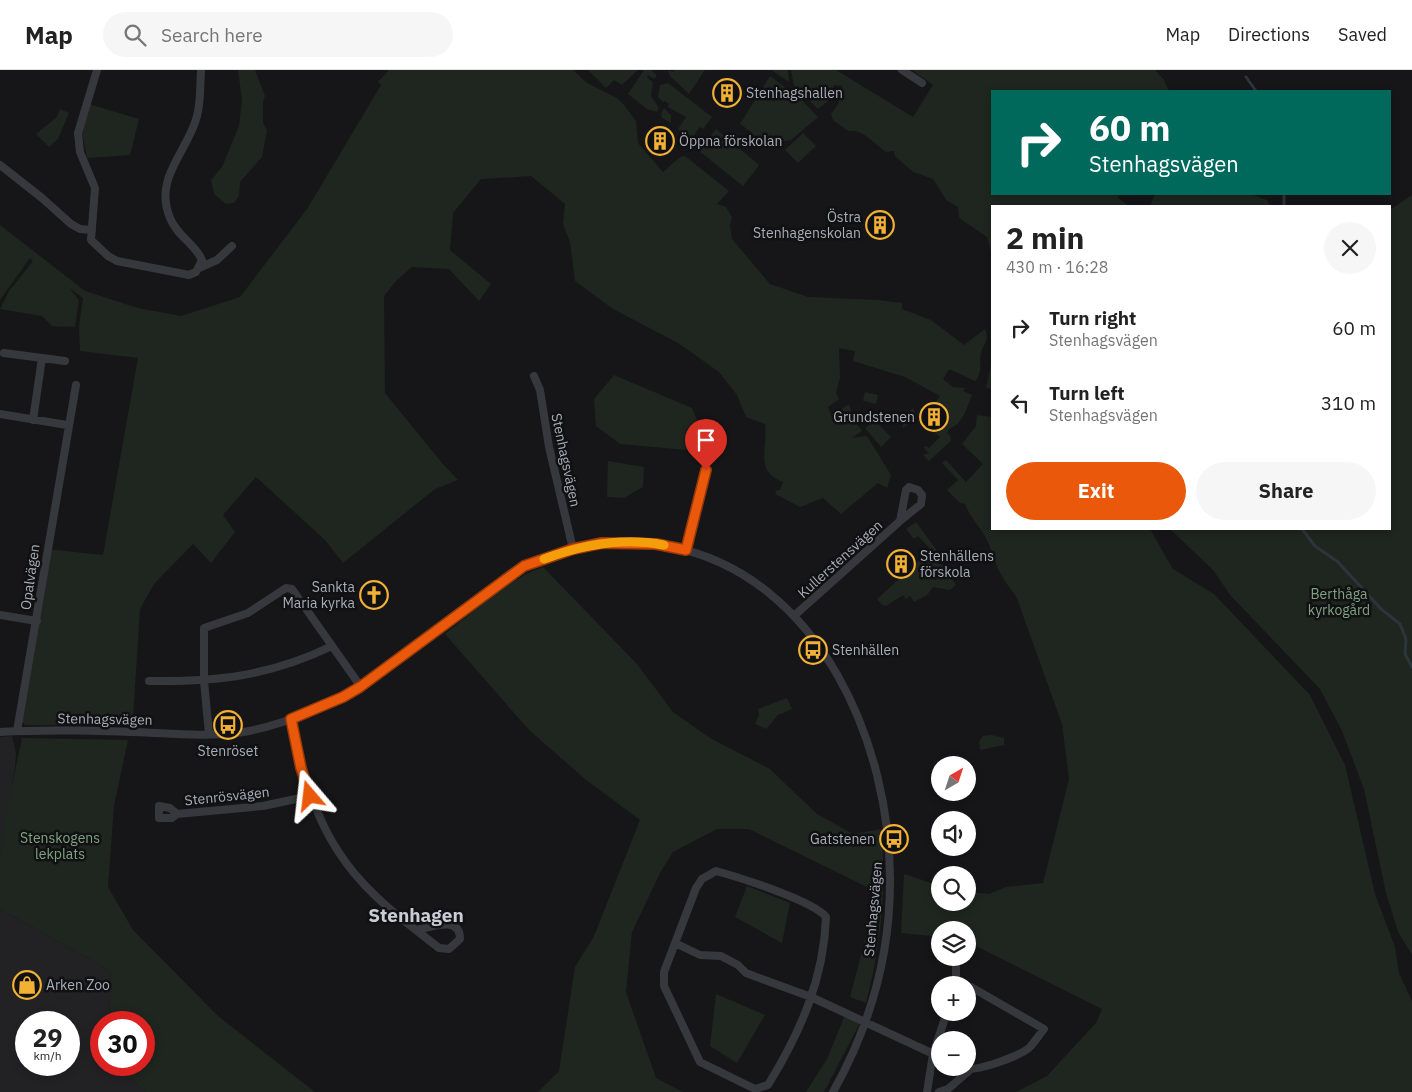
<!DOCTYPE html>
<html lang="en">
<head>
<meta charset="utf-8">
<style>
	body { margin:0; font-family:"IBM Plex Sans",sans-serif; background:#f6f6f6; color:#222; height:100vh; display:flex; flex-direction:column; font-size:19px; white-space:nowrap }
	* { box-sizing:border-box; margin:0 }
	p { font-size:16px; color:#767676 }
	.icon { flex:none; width:28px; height:28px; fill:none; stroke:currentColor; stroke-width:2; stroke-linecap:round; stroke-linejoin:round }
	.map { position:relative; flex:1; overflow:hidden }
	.side { position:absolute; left:991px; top:135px; width:400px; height:325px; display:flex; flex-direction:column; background:#fff; border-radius:0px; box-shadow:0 2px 8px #0003 }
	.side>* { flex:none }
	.guide { position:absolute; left:991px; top:20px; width:400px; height:105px; border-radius:0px; box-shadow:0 2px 8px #0003; background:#00695c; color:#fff; overflow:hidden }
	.needle { width:32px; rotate:39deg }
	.buttons { position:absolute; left:931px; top:686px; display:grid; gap:10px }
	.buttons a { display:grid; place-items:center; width:45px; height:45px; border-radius:50%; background:#fff; box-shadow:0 2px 8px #0003; font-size:25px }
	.speed { position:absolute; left:15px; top:941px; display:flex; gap:10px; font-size:25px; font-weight:700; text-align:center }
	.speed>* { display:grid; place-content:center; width:65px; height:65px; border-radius:50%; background:#fff; box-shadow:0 2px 8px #0003; line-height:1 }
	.speed small { font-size:12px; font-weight:400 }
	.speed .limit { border:8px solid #d22; background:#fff; color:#111 }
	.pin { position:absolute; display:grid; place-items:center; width:42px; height:42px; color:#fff; margin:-51px -21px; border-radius:50% 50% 50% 0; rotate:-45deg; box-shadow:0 0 5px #0007 }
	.pin .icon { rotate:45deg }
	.me { position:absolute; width:55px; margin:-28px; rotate:343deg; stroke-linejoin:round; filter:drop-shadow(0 0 4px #0008) }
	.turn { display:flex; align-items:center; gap:18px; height:105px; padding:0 15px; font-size:22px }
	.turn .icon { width:65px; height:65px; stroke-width:2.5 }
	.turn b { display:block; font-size:35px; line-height:42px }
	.round { display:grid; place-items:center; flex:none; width:52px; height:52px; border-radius:26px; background:#f6f6f6 }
	.head { display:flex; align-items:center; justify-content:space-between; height:85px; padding:0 15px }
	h1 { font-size:30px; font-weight:700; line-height:38px }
	.cta { display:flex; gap:10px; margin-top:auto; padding:10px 15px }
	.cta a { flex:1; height:58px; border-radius:30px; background:#ea580c; color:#fff; font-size:20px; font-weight:700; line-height:58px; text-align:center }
	.cta a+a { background:#f6f6f6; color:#222 }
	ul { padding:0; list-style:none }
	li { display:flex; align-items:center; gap:15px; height:75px; padding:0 15px }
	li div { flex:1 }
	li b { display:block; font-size:19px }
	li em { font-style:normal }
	header { display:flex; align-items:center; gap:30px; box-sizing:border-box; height:70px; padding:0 25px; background:#fff; border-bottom:1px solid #e0e0e0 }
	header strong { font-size:24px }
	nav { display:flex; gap:28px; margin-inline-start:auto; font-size:18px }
	.search { width:350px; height:45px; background:#f6f6f6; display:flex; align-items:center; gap:12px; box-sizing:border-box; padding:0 18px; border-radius:28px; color:#767676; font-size:19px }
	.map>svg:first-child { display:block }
</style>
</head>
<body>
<header>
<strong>Map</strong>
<div class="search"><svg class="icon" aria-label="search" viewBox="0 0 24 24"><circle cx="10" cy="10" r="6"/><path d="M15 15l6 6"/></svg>Search here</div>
<nav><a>Map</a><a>Directions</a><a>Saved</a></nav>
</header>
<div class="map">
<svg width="1412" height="1022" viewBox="0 0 1412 1022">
	<rect width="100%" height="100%" fill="#161618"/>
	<path fill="#222225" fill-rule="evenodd" d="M12 666 16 683 15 697 0 788V667Z
		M0 839 111 901 109 952H101V995H113L146 1022H0ZM26 952H69V995H26Z"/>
	<path fill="#1e261f" d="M238 0H255L265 26 263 33V53L267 60 262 87 240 112 239 126 234 133 226 134 214 124 211 110 222 97 239 56 242 30Z
		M389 0H573L587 13 617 28 624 35 636 51 638 73 663 102 680 87 685 86 729 121 717 134 726 137 732 147 730 156 732 169 770 214 808 227 878 230 902 233V239L931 250 964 275 985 259C990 270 984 273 981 283 978 293 984 301 975 311L949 299 943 309 953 317 965 318 963 321 972 325C966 339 964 353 949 359L947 363 950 365 951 371 929 391 923 385 929 383 924 378 926 376 929 378 940 367 935 363 945 345 936 339 938 336 935 333 940 326 905 307 853 291 855 281 839 278 840 308 836 323 839 329 828 337 831 346 849 334 854 350 862 361 852 368 867 366 891 405 887 418 878 413 841 444 823 428 800 437 775 424 777 420H780L783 412C754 401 768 380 765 354L746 347 737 325 719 302 678 273 613 239 575 211 570 172 563 154 565 134 531 106 481 109 453 143 450 180 491 214 479 231 449 199 412 197 396 211 384 226 385 323 442 393 458 410 435 419 343 493 325 470 256 407 223 445 235 462 211 493 193 474 154 514 140 539 133 649 127 655H25L20 649 47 479 103 485 138 288 80 281 79 256 83 228 69 218 79 230 75 257 52 256 42 246 0 239 9 221 33 191 30 188 0 230V155L85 221 138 238 181 246 240 227 307 139 381 15 378 12Z
		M588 0H638L622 15 614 10 606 18Z
		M644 0H651L657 5 654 9 648 5 647 7 653 13 651 26 659 38 657 42 647 39 628 24Z
		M668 0 673 2 675 0H705L689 24 670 6Z
		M771 0H788L789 12 773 1Z
		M791 0H836L913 47 933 15 912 0H1155L1164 10 1169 21H992V124H1119L1118 128 1129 136H992V185L987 167 962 150 959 147 958 137 946 130 933 109 913 102 895 86 894 81 886 82C875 74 862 58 848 61L833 50 831 44 839 33 837 26 843 16 834 15 828 31 818 39 794 16Z
		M770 6 801 29 818 47 791 70 771 73 763 78 751 62 740 54Z
		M668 13 712 47 703 59 700 57 689 72 678 59 686 47 668 37 669 34 665 31 663 32 658 27 660 15Z
		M89 34 139 49 130 85 87 88 82 62Z
		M664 38 671 45V53L662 48 661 44Z
		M60 39 69 43 58 69 49 77 36 64 57 47Z
		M716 59 758 94V97L743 116 699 81Z
		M803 63 816 76 798 93 785 80Z
		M1155 124H1251L1267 130 1270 136H1150Z
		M1412 125V885L1398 862 1386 823 1364 719 1342 661 1320 619 1231 526 1213 500 1170 459H1390V140Z
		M992 290V320L986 317Z
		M614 305 692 338 702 363 698 381 620 374 596 356 594 329Z
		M865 322 878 325 876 334 863 331Z
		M913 338 915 342V348L911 346 908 349 912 352 903 358 902 349Z
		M977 345 992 347V459H1150L1173 499 1214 524 1310 625 1345 695 1375 824 1395 877 1399 903 1412 931V1022H1016L1047 1006 1096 953 1102 939 968 872V860H940V867L901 863 904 804 940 816V832H968V822L989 824 1006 817 1043 813 1069 709 1062 654 1016 526C1009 517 1001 507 997 496 993 485 990 474 983 463 977 454 969 445 965 434L960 433 947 420 958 410 942 393 946 390 966 412 983 394 962 374 976 356Z
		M875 351 891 367 881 377 865 358Z
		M608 391 644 397 643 417 624 428 607 427Z
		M916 452 938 482 934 485 939 494 943 495 942 503 946 500 956 515 950 520 933 517 927 525 914 532 910 526 906 529 903 525 886 536 882 535 877 529 931 480 918 466 914 469 906 459Z
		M543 497 637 594 673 642 710 668 770 699 817 744 853 764 881 759C887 818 881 876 866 933L850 927 866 866 872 828 867 817 749 759H717L673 782 660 803 632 862 626 922 656 1008 683 1022H538L559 1001 575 897 594 866 640 750 585 709 529 660 445 564C475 541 506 510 543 497Z
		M787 628 792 639 778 645 766 659 755 654 759 645 758 639Z
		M992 665 1004 668V675L980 680 979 671 983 666Z
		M22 668 128 670 114 736 108 817 133 860 218 946 315 1022H146L113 995H144V952H109L111 901 0 839V788L5 748Z
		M747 816 790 833 782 873 735 847Z
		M716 924 765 945 737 993 710 976Z
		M845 945 860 953 824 1022H806L827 989Z"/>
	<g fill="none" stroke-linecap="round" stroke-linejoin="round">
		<path stroke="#2c353c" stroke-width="3" d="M1246 7 1256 21
			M1284 136V124
			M1302 459 1315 476 1338 492 1381 539 1400 554 1406 569 1405 584 1412 597"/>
		<path stroke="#37383d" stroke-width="8" d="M97 0 78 63 80 82 95 118 91 170 108 186 117 191 189 205 196 202 202 190C195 174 177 166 170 148 153 107 188 82 197 46 201 31 200 14 201 0
			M902 0 922 13
			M0 95 42 128 71 154 80 159 92 160
			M199 198 217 190 232 176
			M4 283 65 291
			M534 306 540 320 549 377 573 479
			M0 344 67 355
			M33 350 42 288
			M686 480 706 400
			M0 545 37 551
			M795 545 900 451 906 420 909 417 918 420 922 425 921 434 900 451
			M149 611C217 612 270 606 332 576
			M291 649C312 748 333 798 416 860 432 857 460 845 460 869L449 879 439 878 416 860
			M17 661 76 315
			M0 662C52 659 103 661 155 663 186 664 219 667 249 661 350 641 427 568 506 507 555 476 617 465 673 477 820 508 891 674 890 812 890 886 869 958 833 1022
			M209 664 204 611V558L248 543 286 518 292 519 361 617
			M177 744 172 748H159V736L170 738 177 744 263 736 310 726
			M716 801C738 807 814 831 826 847 824 909 800 963 768 1015L755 1019 700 992 664 916V902L696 818 702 809Z
			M675 873 700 885 721 886 738 895 746 903 811 927 940 987
			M956 915V888
			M966 998C977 1002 1019 986 1029 978 1034 973 1039 965 1044 959L971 917H968
			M927 1022 933 984 947 942
			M939 1022 948 1019 971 999"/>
	</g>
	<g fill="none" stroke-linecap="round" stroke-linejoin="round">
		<defs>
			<path id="route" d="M310 726 301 698 291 649 343 627 360 617 524 496 573 479 602 473 656 474 686 480 706 400"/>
		</defs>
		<use href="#route" stroke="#983908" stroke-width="12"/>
		<use href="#route" stroke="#ea580c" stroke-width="9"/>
		<path stroke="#f59e0b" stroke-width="9" d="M544 489C582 475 624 467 664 475"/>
	</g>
	<defs>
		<symbol id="building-ring" viewBox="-11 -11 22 22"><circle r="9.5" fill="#111113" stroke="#f2b134" stroke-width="1.5"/><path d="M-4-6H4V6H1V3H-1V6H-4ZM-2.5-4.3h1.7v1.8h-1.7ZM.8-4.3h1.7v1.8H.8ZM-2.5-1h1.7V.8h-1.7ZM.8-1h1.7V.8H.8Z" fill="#f2b134"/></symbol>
		<symbol id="church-ring" viewBox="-11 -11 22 22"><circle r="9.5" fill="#111113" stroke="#f2b134" stroke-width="1.5"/><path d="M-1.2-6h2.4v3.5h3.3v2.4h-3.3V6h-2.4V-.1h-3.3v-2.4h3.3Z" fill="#f2b134"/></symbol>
		<symbol id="bus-ring" viewBox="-11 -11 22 22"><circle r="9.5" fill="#111113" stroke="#f2b134" stroke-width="1.5"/><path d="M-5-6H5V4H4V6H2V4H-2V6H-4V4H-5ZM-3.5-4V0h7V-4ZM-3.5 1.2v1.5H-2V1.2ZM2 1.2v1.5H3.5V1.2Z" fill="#f2b134"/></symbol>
		<symbol id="shop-ring" viewBox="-11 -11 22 22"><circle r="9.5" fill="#111113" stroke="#f2b134" stroke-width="1.5"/><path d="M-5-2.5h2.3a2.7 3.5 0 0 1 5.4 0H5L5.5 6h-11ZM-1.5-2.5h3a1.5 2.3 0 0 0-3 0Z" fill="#f2b134"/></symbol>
	</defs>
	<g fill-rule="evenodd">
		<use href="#building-ring" x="711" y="7" width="32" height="32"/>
		<use href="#building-ring" x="644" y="55" width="32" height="32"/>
		<use href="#building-ring" x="864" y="139" width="32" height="32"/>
		<use href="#building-ring" x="918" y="331" width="32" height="32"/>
		<use href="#building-ring" x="885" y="478" width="32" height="32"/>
		<use href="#church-ring" x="358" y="509" width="32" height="32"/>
		<use href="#bus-ring" x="797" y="564" width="32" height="32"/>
		<use href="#bus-ring" x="212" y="639" width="32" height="32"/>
		<use href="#bus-ring" x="878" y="753" width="32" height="32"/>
		<use href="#shop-ring" x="11" y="899" width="32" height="32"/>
	</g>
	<g text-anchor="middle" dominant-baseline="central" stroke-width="5" stroke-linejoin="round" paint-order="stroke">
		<g font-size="14" fill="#a8adb8" stroke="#111113" text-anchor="start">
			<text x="746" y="23">Stenhagshallen</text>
			<text x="679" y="71">Öppna förskolan</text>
			<text x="861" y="147" text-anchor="end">Östra<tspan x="861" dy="16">Stenhagenskolan</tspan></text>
			<text x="915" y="347" text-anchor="end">Grundstenen</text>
			<text x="920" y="486">Stenhällens<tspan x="920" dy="16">förskola</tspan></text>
			<text x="355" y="517" text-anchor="end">Sankta<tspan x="355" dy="16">Maria kyrka</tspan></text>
			<text x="832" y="580">Stenhällen</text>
			<text x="228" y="681" text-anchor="middle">Stenröset</text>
			<text x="875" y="769" text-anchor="end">Gatstenen</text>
			<text x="46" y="915">Arken Zoo</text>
		</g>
		<g font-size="14" fill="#a8adb8" stroke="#111113">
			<text transform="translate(566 390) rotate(78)">Stenhagsvägen</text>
			<text transform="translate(840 489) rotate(-42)">Kullerstensvägen</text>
			<text transform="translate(30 507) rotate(-82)">Opalvägen</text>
			<text transform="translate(105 649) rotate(1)">Stenhagsvägen</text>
			<text transform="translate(227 726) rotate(-6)">Stenrösvägen</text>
			<text transform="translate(873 839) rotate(-85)">Stenhagsvägen</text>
		</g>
		<g font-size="14" fill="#7fa381" stroke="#111113">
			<text x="1339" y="524">Berthåga<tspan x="1339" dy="16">kyrkogård</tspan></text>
			<text x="60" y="768">Stenskogens<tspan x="60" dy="16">lekplats</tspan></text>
		</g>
		<g font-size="19" font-weight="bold" fill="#c9ccd4" stroke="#111113">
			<text x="416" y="845">Stenhagen</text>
		</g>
	</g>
</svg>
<div class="buttons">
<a><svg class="needle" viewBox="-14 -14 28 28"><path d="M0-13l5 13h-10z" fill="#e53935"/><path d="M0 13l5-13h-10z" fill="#767676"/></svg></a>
<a><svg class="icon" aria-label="sound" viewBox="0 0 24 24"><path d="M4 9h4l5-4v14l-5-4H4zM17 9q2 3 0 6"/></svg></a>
<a><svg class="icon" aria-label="search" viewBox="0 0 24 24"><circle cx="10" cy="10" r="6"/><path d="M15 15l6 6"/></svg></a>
<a><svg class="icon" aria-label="layers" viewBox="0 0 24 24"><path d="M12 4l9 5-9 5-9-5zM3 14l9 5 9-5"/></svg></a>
<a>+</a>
<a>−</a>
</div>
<div class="speed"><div>29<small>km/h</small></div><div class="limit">30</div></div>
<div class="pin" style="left:706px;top:400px;background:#d93025"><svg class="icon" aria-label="arrive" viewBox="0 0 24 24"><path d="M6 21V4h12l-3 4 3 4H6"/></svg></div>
<svg class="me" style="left:310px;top:726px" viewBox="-20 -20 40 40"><path d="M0-17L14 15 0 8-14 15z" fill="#ea580c" stroke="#fff" stroke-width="4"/></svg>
<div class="guide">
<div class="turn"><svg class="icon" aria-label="right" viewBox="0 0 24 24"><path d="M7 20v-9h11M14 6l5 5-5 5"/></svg><div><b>60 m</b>Stenhagsvägen</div></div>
</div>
<section class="side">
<div class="head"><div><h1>2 min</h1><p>430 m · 16:28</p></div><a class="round"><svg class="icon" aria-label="close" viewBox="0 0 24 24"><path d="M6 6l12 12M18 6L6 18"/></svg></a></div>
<ul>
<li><svg class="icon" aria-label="right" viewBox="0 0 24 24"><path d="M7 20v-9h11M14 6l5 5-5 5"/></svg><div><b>Turn right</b><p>Stenhagsvägen</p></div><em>60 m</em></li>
<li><svg class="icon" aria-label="left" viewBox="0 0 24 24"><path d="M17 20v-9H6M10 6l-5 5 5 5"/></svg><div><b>Turn left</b><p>Stenhagsvägen</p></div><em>310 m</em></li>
</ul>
<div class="cta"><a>Exit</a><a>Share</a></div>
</section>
</div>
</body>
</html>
